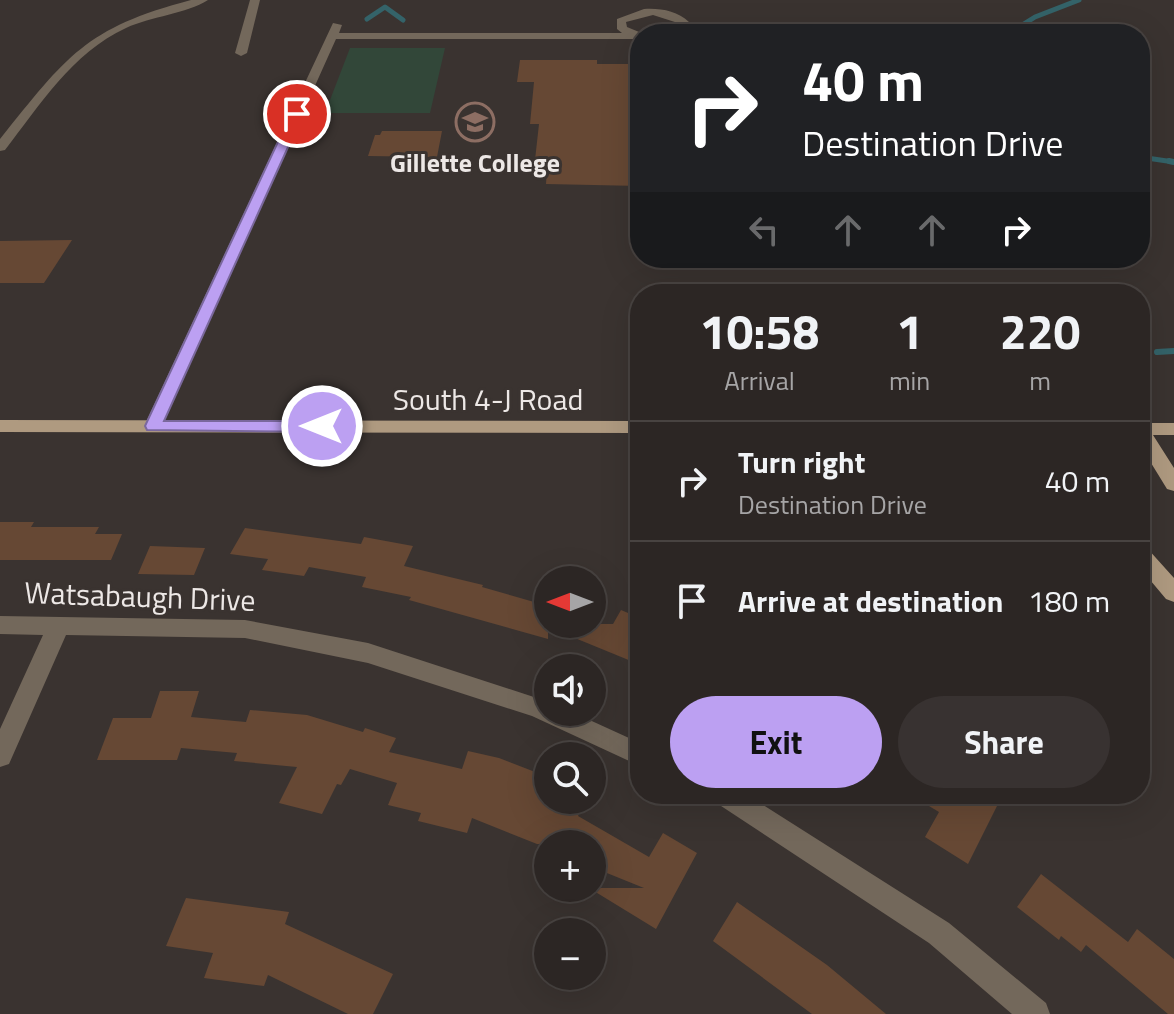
<!DOCTYPE html>
<html lang="en">
<head>
<meta charset="utf-8">
<style>
	body { margin:0; font-family:"Titillium Web",sans-serif; background:#383231; color:#f1f3f6; height:100vh; display:flex; flex-direction:column; font-size:30px; white-space:nowrap }
	* { box-sizing:border-box; margin:0 }
	p { font-size:26px; color:#a6a5a6 }
	.icon { flex:none; width:44px; height:44px; fill:none; stroke:currentColor; stroke-width:2; stroke-linecap:round; stroke-linejoin:round }
	.map { position:relative; flex:1; overflow:hidden }
	.sheet { position:absolute; left:630px; top:284px; width:520px; height:520px; display:flex; flex-direction:column; background:#2c2624; border-radius:32px; box-shadow:0 8px 32px #0002,0 0 0 2px #484341 }
	.sheet>* { flex:none }
	.guide { position:absolute; left:630px; top:24px; width:520px; height:244px; border-radius:32px; box-shadow:0 8px 32px #0002,0 0 0 2px #484341; background:#202124; color:#fff; overflow:hidden }
	.needle { width:52px; rotate:270deg }
	.fabs { position:absolute; left:534px; top:566px; display:grid; gap:16px }
	.fabs a { display:grid; place-items:center; width:72px; height:72px; border-radius:50%; background:#2c2624; box-shadow:0 8px 32px #0002,0 0 0 2px #484341; font-size:40px }
	.pin { position:absolute; display:grid; place-items:center; width:68px; height:68px; color:#fff; margin:-34px; border:4px solid #fff; border-radius:50%; box-shadow:0 2px 8px #0007 }
	.me { position:absolute; width:88px; margin:-44px; rotate:270deg; stroke-linejoin:round; filter:drop-shadow(0 0 6px #0008) }
	.turn { display:flex; align-items:center; gap:28px; height:168px; padding:0 40px; font-size:36px }
	.turn .icon { width:104px; height:104px; stroke-width:2.5 }
	.turn b { display:block; font-size:56px; line-height:68px }
	.lanes { display:flex; align-items:center; height:76px; padding:0 40px; background:#0003; justify-content:center; gap:40px; direction:ltr }
	.lanes .off { opacity:.35 }
	.eta { display:flex; justify-content:space-evenly; align-items:center; height:136px; text-align:center }
	.eta b { font-size:48px; font-weight:700; line-height:56px }
	.cta { display:flex; gap:16px; margin-top:auto; padding:16px 40px }
	.cta a { flex:1; height:92px; border-radius:48px; background:#bca0f2; color:#111; font-size:32px; font-weight:700; line-height:92px; text-align:center }
	.cta a+a { background:#383231; color:#f1f3f6 }
	ul { padding:0; list-style:none }
	li { display:flex; align-items:center; gap:24px; height:120px; padding:0 40px; border-top:2px solid #484341 }
	li div { flex:1 }
	li b { display:block; font-size:30px }
	li em { font-style:normal }
	.map>svg:first-child { display:block }
</style>
</head>
<body>
<div class="map">
<svg width="1174" height="1014" viewBox="0 0 1174 1014">
	<rect width="100%" height="100%" fill="#3a3330"/>
	<path fill="#324739" d="M350 48H445L430 113H325Z"/>
	<g fill="none" stroke-linecap="round" stroke-linejoin="round">
		<path stroke="#346369" stroke-width="5" d="M367 19 385 7 403 20
			M717 29 756 34
			M1008 34 1035 17 1079 0
			M1140 157 1174 162"/>
		<path stroke="#346369" stroke-width="6" d="M1169 161 1174 162
			M1157 352 1174 351"/>
	</g>
	<path fill="#664834" d="M520 60H597V64H640V186L546 184 547 169H534L539 124H530L534 82H517Z
		M382 131H442L437 157 368 156 375 135H380Z
		M72 240 44 283H0V241Z
		M0 522H34L31 527H99L95 534H122L111 560H0Z
		M245 528 361 544 364 537 413 546 404 566 483 585 482 587 548 606V624H613L621 610 640 618V645L631 661 548 627V639L409 600 411 597 362 587 366 577 309 567 304 576 262 570 268 559 230 554Z
		M150 546 205 548 194 575 138 574Z
		M160 691H199L191 717 246 722 250 710 307 715 363 732 365 728 396 738 389 752 462 769 468 751 499 758 548 777V800H585L578 816 649 857 663 833 697 853 656 929 589 888H644L592 867V844H537L472 818 467 833 418 821 421 813 388 805 397 783 350 769 341 785 337 784 322 814 279 803 297 767 234 761 237 753 181 748 177 760H97L113 718H151Z
		M909 794H1003L968 864 925 837 939 812Z
		M1041 874 1128 942 1137 929 1174 959V1014H1168L1086 945 1081 952 1061 936 1059 940 1017 907Z
		M186 898 289 912 285 924 393 974 373 1014H348L268 975 264 986 204 978 213 953 166 946Z
		M737 902 827 965 886 1014H812L713 941Z"/>
	<g fill="none" stroke-linecap="round" stroke-linejoin="round">
		<path fill="#73685b" fill-rule="evenodd" d="M191 0H208C186 14 152 16 126 28 72 53 40 105 5 150L0 151V139C67 56 85 28 191 0Z
			M250 0H260L247 53 241 56 235 53Z
			M644 9C661 8 677 11 689 22L683 34H670L678 23 653 15 626 22 627 27 644 34H640V39H336L162 426 160 430H146L144 426 333 23 342 25 339 33H622L617 29V19Z
			M0 616 245 620 368 643 546 701 548 712H572L640 743V766L532 716 368 663 245 638 66 635 9 764 0 767V729L43 635 0 634Z
			M711 794H746L949 923 1046 1003 1050 1014H1012L929 943 715 802Z"/>
		<path fill="#af9a80" fill-rule="evenodd" d="M0 420 640 421V433L0 432Z
			M1140 423H1174V435H1153L1174 468V491L1167 489 1140 445Z
			M1140 546 1147 548 1174 578V602L1166 599 1140 568Z"/>
	</g>
	<path fill="#bca0f2" stroke="#7a689d" stroke-width="2" d="M297 110 303 114 164 421H322L330 426 322 432 147 430 145 426 291 114Z"/>
	<defs>
		<symbol id="university-ring" viewBox="-11 -11 22 22"><circle r="9.5" fill="#3a3330" stroke="#8d6e63" stroke-width="1.5"/><path d="M0-5L7-2L0 1L-7-2ZM-4 1L0 2.5L4 1V4Q0 6-4 4Z" fill="#8d6e63"/></symbol>
	</defs>
	<g fill-rule="evenodd">
		<use href="#university-ring" x="453" y="100" width="44" height="44"/>
	</g>
	<g text-anchor="middle" dominant-baseline="central" stroke-width="6" stroke-linejoin="round" paint-order="stroke">
		<g font-size="26" font-weight="bold" fill="#ede8e6" stroke="#3a3330">
			<text x="475" y="162">Gillette College</text>
		</g>
		<g font-size="30" fill="#ede8e6" stroke="#3a3330">
			<text x="488" y="399">South 4-J Road</text>
			<text transform="translate(140 596) rotate(2)">Watsabaugh Drive</text>
		</g>
	</g>
</svg>
<div class="fabs">
<a><svg class="needle" viewBox="-14 -14 28 28"><path d="M0-13l5 13h-10z" fill="#e53935"/><path d="M0 13l5-13h-10z" fill="#a6a5a6"/></svg></a>
<a><svg class="icon" aria-label="sound" viewBox="0 0 24 24"><path d="M4 9h4l5-4v14l-5-4H4zM17 9q2 3 0 6"/></svg></a>
<a><svg class="icon" aria-label="search" viewBox="0 0 24 24"><circle cx="10" cy="10" r="6"/><path d="M15 15l6 6"/></svg></a>
<a>+</a>
<a>−</a>
</div>
<div class="pin" style="left:297px;top:114px;background:#d93025"><svg class="icon" aria-label="arrive" viewBox="0 0 24 24"><path d="M6 21V4h12l-3 4 3 4H6"/></svg></div>
<svg class="me" style="left:322px;top:426px" viewBox="-20 -20 40 40"><circle r="17" fill="#bca0f2" stroke="#fff" stroke-width="3"/><path d="M0-11L8 9 0 5-8 9z" fill="#fff"/></svg>
<div class="guide">
<div class="turn"><svg class="icon" aria-label="right" viewBox="0 0 24 24"><path d="M7 20v-9h11M14 6l5 5-5 5"/></svg><div><b>40 m</b>Destination Drive</div></div>
<div class="lanes"><svg class="icon off" aria-label="left" viewBox="0 0 24 24"><path d="M17 20v-9H6M10 6l-5 5 5 5"/></svg><svg class="icon off" aria-label="ahead" viewBox="0 0 24 24"><path d="M12 20V5M6 11l6-6 6 6"/></svg><svg class="icon off" aria-label="ahead" viewBox="0 0 24 24"><path d="M12 20V5M6 11l6-6 6 6"/></svg><svg class="icon" aria-label="right" viewBox="0 0 24 24"><path d="M7 20v-9h11M14 6l5 5-5 5"/></svg></div>
</div>
<section class="sheet">
<div class="eta">
<div><b>10:58</b><p>Arrival</p></div>
<div><b>1</b><p>min</p></div>
<div><b>220</b><p>m</p></div>
</div>
<ul>
<li><svg class="icon" aria-label="right" viewBox="0 0 24 24"><path d="M7 20v-9h11M14 6l5 5-5 5"/></svg><div><b>Turn right</b><p>Destination Drive</p></div><em>40 m</em></li>
<li><svg class="icon" aria-label="arrive" viewBox="0 0 24 24"><path d="M6 21V4h12l-3 4 3 4H6"/></svg><div><b>Arrive at destination</b></div><em>180 m</em></li>
</ul>
<div class="cta"><a>Exit</a><a>Share</a></div>
</section>
</div>
</body>
</html>
